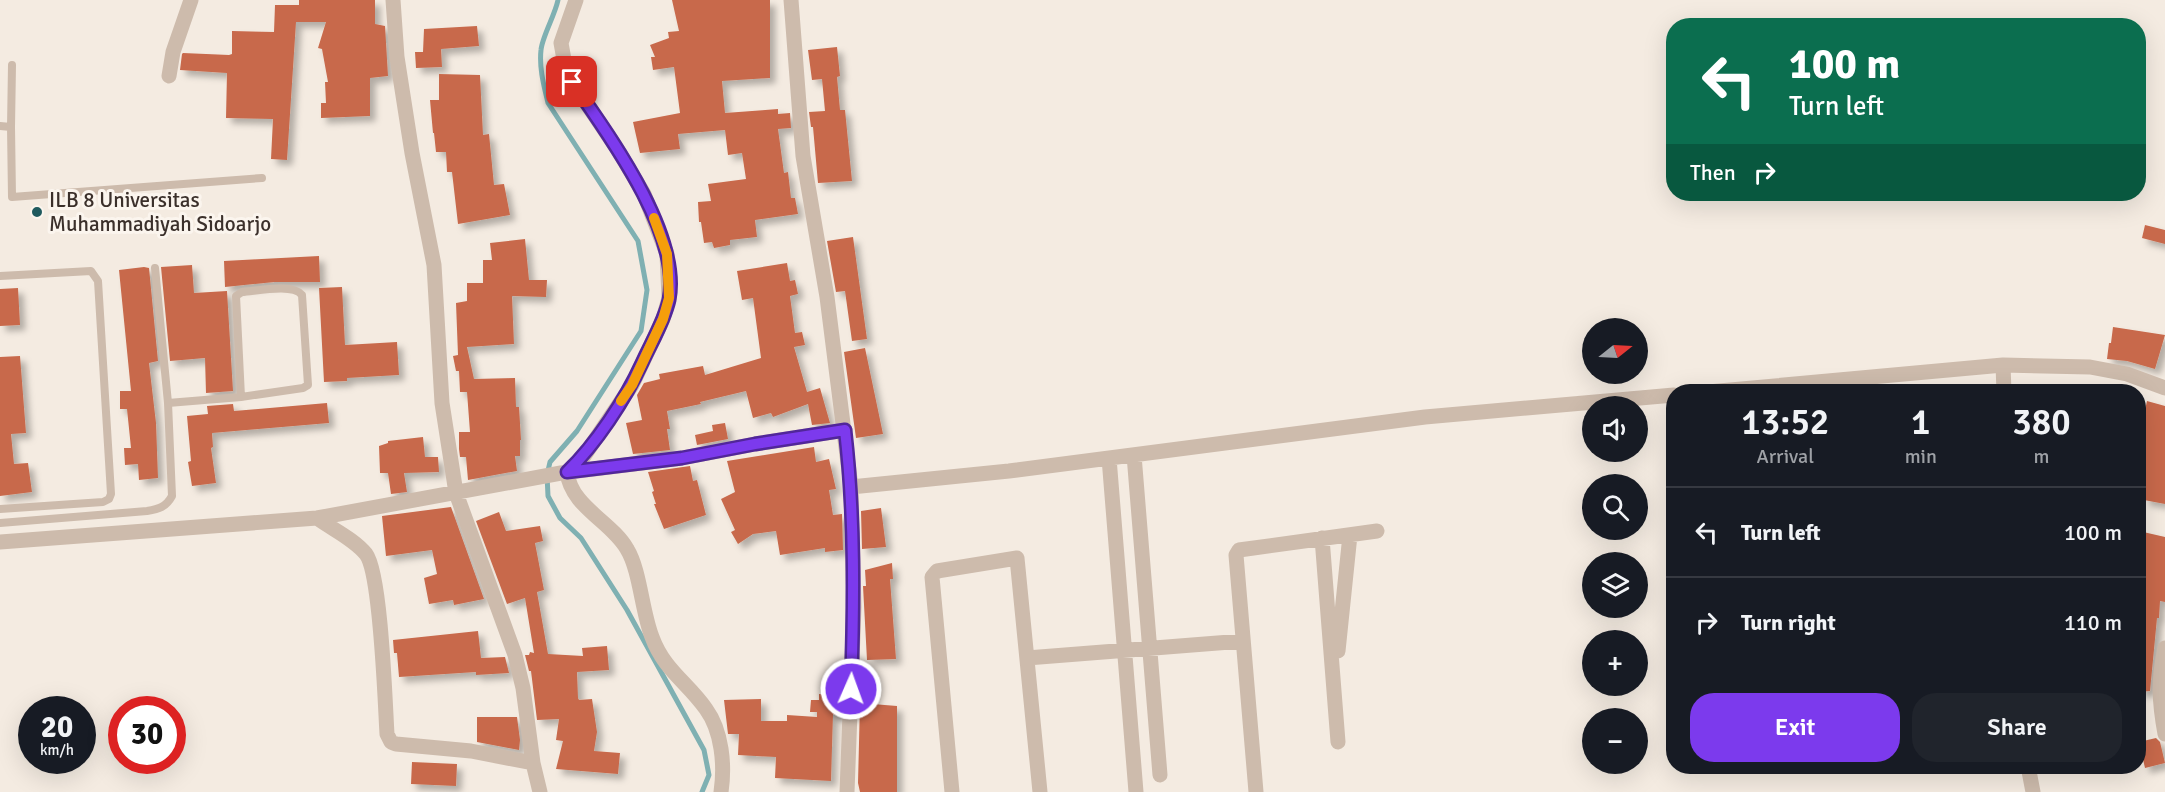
<!DOCTYPE html>
<html lang="en">
<head>
<meta charset="utf-8">
<style>
	body { margin:0; font-family:Signika,sans-serif; background:#20242c; color:#f1f3f6; height:100vh; display:flex; flex-direction:column; font-size:22px; white-space:nowrap }
	* { box-sizing:border-box; margin:0 }
	p { font-size:20px; color:#9ea1a6 }
	.icon { flex:none; width:33px; height:33px; fill:none; stroke:currentColor; stroke-width:2; stroke-linecap:round; stroke-linejoin:round }
	.map { position:relative; flex:1; overflow:hidden }
	.drawer { position:absolute; left:1666px; top:384px; width:480px; height:390px; display:flex; flex-direction:column; background:#171b24; border-radius:24px; box-shadow:0 6px 24px #0002 }
	.drawer>* { flex:none }
	.hud { position:absolute; left:1666px; top:18px; width:480px; height:183px; border-radius:24px; box-shadow:0 6px 24px #0002; background:#0b6e4f; color:#fff; overflow:hidden }
	.needle { width:39px; rotate:72deg }
	.fabs { position:absolute; left:1582px; top:318px; display:grid; gap:12px }
	.fabs a { display:grid; place-items:center; width:66px; height:66px; border-radius:50%; background:#171b24; box-shadow:0 6px 24px #0002; font-size:30px }
	.speed { position:absolute; left:18px; top:696px; display:flex; gap:12px; font-size:30px; font-weight:700; text-align:center }
	.speed>* { display:grid; place-content:center; width:78px; height:78px; border-radius:50%; background:#171b24; box-shadow:0 6px 24px #0002; line-height:1 }
	.speed small { font-size:15px; font-weight:400 }
	.speed .limit { border:9px solid #d22; background:#fff; color:#111 }
	.pin { position:absolute; display:grid; place-items:center; width:51px; height:51px; color:#fff; margin:-26px; border-radius:12px; box-shadow:0 3px 9px #0006 }
	.me { position:absolute; width:66px; margin:-33px; rotate:2deg; stroke-linejoin:round; filter:drop-shadow(0 0 4px #0008) }
	.turn { display:flex; align-items:center; gap:21px; height:126px; padding:0 24px; font-size:27px }
	.turn .icon { width:78px; height:78px; stroke-width:2.5 }
	.turn b { display:block; font-size:42px; line-height:51px }
	.then { display:flex; align-items:center; height:57px; padding:0 24px; background:#0003; gap:12px; font-size:22px }
	.eta { display:flex; justify-content:space-evenly; align-items:center; height:102px; text-align:center }
	.eta b { font-size:36px; font-weight:600; line-height:42px }
	.button { display:flex; gap:12px; margin-top:auto; padding:12px 24px }
	.button a { flex:1; height:69px; border-radius:24px; background:#7c3aed; color:#fff; font-size:24px; font-weight:600; line-height:69px; text-align:center }
	.button a+a { background:#20242c; color:#f1f3f6 }
	ul { padding:0; list-style:none }
	li { display:flex; align-items:center; gap:18px; height:90px; padding:0 24px; border-top:2px solid #363941 }
	li div { flex:1 }
	li b { display:block; font-size:22px }
	li em { font-style:normal }
	.map>svg:first-child { display:block }
</style>
</head>
<body>
<div class="map">
<svg width="2165" height="792" viewBox="0 0 2165 792">
	<defs>
		<filter id="shadow"><feDropShadow dx="5.5" dy="5.5" stdDeviation="3" flood-color="#0004"/></filter>
	</defs>
	<rect width="100%" height="100%" fill="#f4ebe1"/>
	<g fill="none" stroke-linecap="round" stroke-linejoin="round">
		<path stroke="#7fb0b2" stroke-width="5" d="M558 0C555 15 542 37 541 50 539 68 544 86 548 103L638 241 647 290 641 331 577 431 550 462 547 475 548 496 560 518 581 538 627 610 704 750 709 775 702 792"/>
	</g>
	<path fill="#c8694b" filter="url(#shadow)" d="M299 0H375V24L385 26 388 76 370 78V116L321 118V103H326L325 82H328L322 49 318 48 326 22H296L287 160 271 159 273 119 226 118 227 73 180 70 182 54 183 53 229 55 232 54V31L274 32 275 5H299Z
		M672 0H770V78L722 81 725 113 778 109V114L790 113 791 128 778 129 784 173 788 172 791 198H795L798 214 755 220 757 237 730 240V245L714 248 712 242 704 243 701 222H699L698 202 711 201 708 184 746 179 742 153 728 155 725 130 678 134 680 149 640 153 633 122 680 113 674 67 653 70 651 57H655L650 45 669 38 668 32 679 31Z
		M477 26 479 46 441 49 442 67 416 68 415 52H423L424 29Z
		M837 47 840 76 837 77 840 110H845L852 181 818 183 813 127H811L809 112 825 111 822 79 812 80 808 50Z
		M439 74 480 75 483 135 489 134 494 185 504 184 510 215 458 224 452 172H447L446 152H436L434 133H433L430 100H439Z
		M2145 225 2165 230V244L2142 238Z
		M853 237 867 339 852 341 845 291 836 292 827 241Z
		M525 239 529 280H547L546 297 512 296 514 344 467 347 474 379 515 378 516 407H519L521 440H520V456H515L517 471 468 480 466 457H460L459 449V432H470L467 392H460L459 371H456L453 356 458 355 456 303 467 301V283H483V260H492L490 243Z
		M319 256 320 282H274L225 287 224 261Z
		M787 263 790 281 795 280 798 294 790 296 795 333 802 332 805 345 794 347 807 392 820 388 830 423 812 425 808 404 773 417 771 413 753 418 746 391 700 402 701 404 667 411 670 429H667L670 450 633 454 626 423 642 420 637 395 644 383 660 379 659 374 703 366 705 375 761 358 753 298 742 300 737 271Z
		M192 265 194 293 227 291 233 391 206 393 205 358 170 361 161 267Z
		M144 267 149 268 158 361 149 363 156 423 158 478 139 480 138 464 125 465 124 448H131L127 409H120V391H131L119 270Z
		M342 287 345 345 397 342 399 375 347 378V381L324 382 319 288Z
		M18 288 20 325 0 326V289Z
		M2113 327 2165 335 2155 369 2127 361 2107 359 2109 343H2111Z
		M865 348 883 434 856 438 844 352Z
		M20 356 26 433 11 434 14 464 28 463 32 492 0 496V357Z
		M2147 401 2165 406V504L2144 500 2145 491 2139 490V436Z
		M327 403 329 423 212 433 213 447 211 448 216 483 192 486 188 462 191 461 187 416 208 414 207 406 233 404 234 411Z
		M725 423 728 439 697 445 695 435 713 431 712 425Z
		M423 437 425 457H438L439 472 404 473 407 492 391 494 388 473H380L379 446 388 443V441Z
		M814 447 816 462 829 459 836 489 829 490 833 515 842 514 843 550 825 552V548L780 555 776 531 753 534 738 544 731 532 735 530 721 499 735 492 727 461Z
		M690 466 693 481 697 480 706 515 664 529 654 504H656L652 492 654 491 648 472Z
		M451 507 484 599 454 605 453 600 429 604 424 578 437 574 432 550 386 556 382 516Z
		M881 508 886 547 862 549 861 511Z
		M499 512 506 531 540 526 543 541 535 543 544 590 537 592 548 654 583 656 582 648 607 646 609 670 577 672 578 698 579 700 592 699 597 732 594 751 620 753 618 774 556 769 563 741 556 740 559 719 537 720 531 671H529L525 655H529L530 652 534 653 525 598 507 604 476 521Z
		M2139 531 2165 537V602L2160 601 2159 618H2157L2150 691 2139 692Z
		M892 563 893 579H890L896 659 867 660 863 586H866L865 570Z
		M478 631 481 658 505 657 509 673 476 675V672L399 677 397 653H394L393 640Z
		M819 694 841 696 840 715 833 714 831 781 775 778 776 757 738 755 739 734H728L724 700 761 699V721H787V715L817 717V712H810L811 700H819Z
		M860 703 897 706V792H860L858 783Z
		M477 717H517L520 740 519 750 477 742Z
		M2156 738 2160 742 2165 763 2145 768 2139 742Z
		M412 762 457 764 456 786 411 784Z"/>
	<g fill="none" stroke-linecap="round" stroke-linejoin="round">
		<path stroke="#cdbbac" stroke-width="8" d="M0 126 11 127 12 197 262 178
			M11 127 12 65
			M0 276 91 271 98 281 111 494 109 499 103 502 0 509
			M168 403 241 397 303 388 308 385 302 295C293 283 257 291 242 292L236 296 241 397
			M0 523 147 511C159 509 166 507 172 496L168 403 155 268"/>
		<path stroke="#cdbbac" stroke-width="15" d="M393 0 397 57 412 153 434 265 442 403 456 493 515 655 523 688 533 763 540 792
			M576 0 561 43 565 65 572 82 616 147 644 194 667 254 669 298 663 319 632 385 584 456 567 472C571 507 611 521 627 549 640 570 642 612 652 637 664 670 687 682 706 709 722 731 725 765 721 792
			M791 0 803 156 827 297 851 487 854 607 847 792
			M169 76 173 52 191 0
			M2003 365 2004 392
			M1708 392 2003 365 2090 367 2127 374 2165 388
			M1134 455 1160 775
			M1109 458 1136 792
			M851 487 1009 471 1425 417 1674 395
			M317 518C332 529 354 539 366 554 381 574 385 702 387 734L391 742 396 744 471 751 533 763
			M1322 538 1338 742
			M0 542 317 518 561 473 682 458 755 444 845 430
			M2165 648C2158 680 2159 701 2165 734
			M1338 651 1350 535
			M1027 658 1243 641
			M2028 766 2033 792
			M952 792 932 577 937 571 1017 558 1040 792
			M1256 792 1236 555 1239 550 1377 531"/>
	</g>
	<g fill="none" stroke-linecap="round" stroke-linejoin="round">
		<defs>
			<path id="route" d="M572 82C608 134 682 234 669 300 664 322 651 343 642 363 625 400 596 444 567 472L682 458 755 444 845 430C855 516 854 603 851 689"/>
		</defs>
		<use href="#route" stroke="#51269a" stroke-width="15"/>
		<use href="#route" stroke="#7c3aed" stroke-width="10"/>
		<path stroke="#f59e0b" stroke-width="10" d="M621 401 632 385 663 319 669 298 667 254 654 218"/>
	</g>
	<circle fill="#1f5a5e" stroke="#fbf5ee" stroke-width="2" cx="37" cy="212" r="6"/>
	<g text-anchor="middle" dominant-baseline="central" stroke-width="6" stroke-linejoin="round" paint-order="stroke">
		<g font-size="21" fill="#3b302b" stroke="#fbf5ee" text-anchor="start">
			<text x="49" y="200">ILB 8 Universitas<tspan x="49" dy="24">Muhammadiyah Sidoarjo</tspan></text>
		</g>
	</g>
</svg>
<div class="fabs">
<a><svg class="needle" viewBox="-14 -14 28 28"><path d="M0-13l5 13h-10z" fill="#e53935"/><path d="M0 13l5-13h-10z" fill="#9ea1a6"/></svg></a>
<a><svg class="icon" aria-label="sound" viewBox="0 0 24 24"><path d="M4 9h4l5-4v14l-5-4H4zM17 9q2 3 0 6"/></svg></a>
<a><svg class="icon" aria-label="search" viewBox="0 0 24 24"><circle cx="10" cy="10" r="6"/><path d="M15 15l6 6"/></svg></a>
<a><svg class="icon" aria-label="layers" viewBox="0 0 24 24"><path d="M12 4l9 5-9 5-9-5zM3 14l9 5 9-5"/></svg></a>
<a>+</a>
<a>−</a>
</div>
<div class="speed"><div>20<small>km/h</small></div><div class="limit">30</div></div>
<div class="pin" style="left:572px;top:82px;background:#d93025"><svg class="icon" aria-label="arrive" viewBox="0 0 24 24"><path d="M6 21V4h12l-3 4 3 4H6"/></svg></div>
<svg class="me" style="left:851px;top:689px" viewBox="-20 -20 40 40"><circle r="17" fill="#7c3aed" stroke="#fff" stroke-width="3"/><path d="M0-11L8 9 0 5-8 9z" fill="#fff"/></svg>
<div class="hud">
<div class="turn"><svg class="icon" aria-label="left" viewBox="0 0 24 24"><path d="M17 20v-9H6M10 6l-5 5 5 5"/></svg><div><b>100 m</b>Turn left</div></div>
<div class="then">Then<svg class="icon" aria-label="right" viewBox="0 0 24 24"><path d="M7 20v-9h11M14 6l5 5-5 5"/></svg></div>
</div>
<section class="drawer">
<div class="eta">
<div><b>13:52</b><p>Arrival</p></div>
<div><b>1</b><p>min</p></div>
<div><b>380</b><p>m</p></div>
</div>
<ul>
<li><svg class="icon" aria-label="left" viewBox="0 0 24 24"><path d="M17 20v-9H6M10 6l-5 5 5 5"/></svg><div><b>Turn left</b></div><em>100 m</em></li>
<li><svg class="icon" aria-label="right" viewBox="0 0 24 24"><path d="M7 20v-9h11M14 6l5 5-5 5"/></svg><div><b>Turn right</b></div><em>110 m</em></li>
</ul>
<div class="button"><a>Exit</a><a>Share</a></div>
</section>
</div>
</body>
</html>
